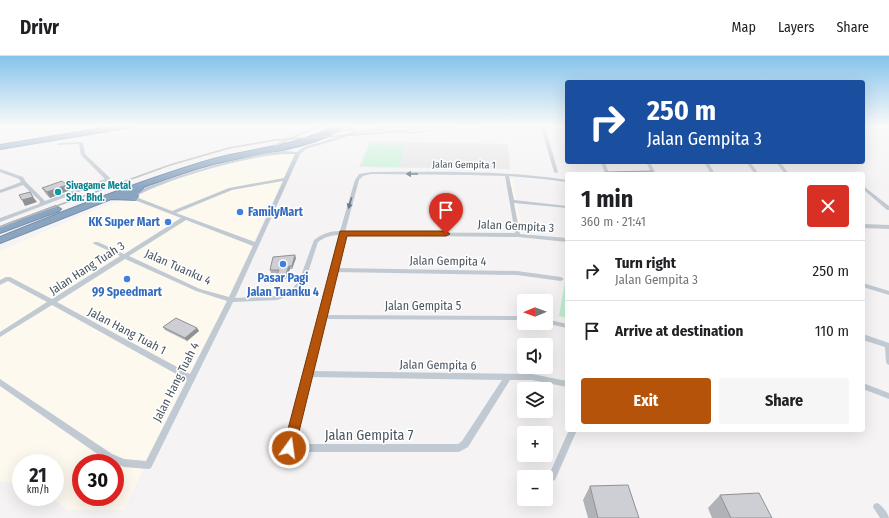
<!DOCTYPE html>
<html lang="en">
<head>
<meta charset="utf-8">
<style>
	body { margin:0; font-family:"Fira Sans Condensed",sans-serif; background:#f6f6f6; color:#202124; height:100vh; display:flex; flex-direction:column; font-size:15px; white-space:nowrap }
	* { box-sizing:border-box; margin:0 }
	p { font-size:13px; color:#757577 }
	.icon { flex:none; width:22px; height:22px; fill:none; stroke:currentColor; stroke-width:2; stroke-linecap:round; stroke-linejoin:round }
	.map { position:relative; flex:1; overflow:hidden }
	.panel { position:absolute; left:565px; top:116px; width:300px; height:260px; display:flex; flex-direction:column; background:#fff; border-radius:4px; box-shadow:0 4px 16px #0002 }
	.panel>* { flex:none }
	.banner { position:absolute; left:565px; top:24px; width:300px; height:84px; border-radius:4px; box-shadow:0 4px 16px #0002; background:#1a4fa0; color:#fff; overflow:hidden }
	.needle { width:26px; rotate:269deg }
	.controls { position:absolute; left:517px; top:238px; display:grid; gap:8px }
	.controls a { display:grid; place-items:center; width:36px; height:36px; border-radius:4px; background:#fff; box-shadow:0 4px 16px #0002; font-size:20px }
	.speed { position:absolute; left:12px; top:398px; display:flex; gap:8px; font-size:20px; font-weight:700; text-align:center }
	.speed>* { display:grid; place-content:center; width:52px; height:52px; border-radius:50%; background:#fff; box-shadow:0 4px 16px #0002; line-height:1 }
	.speed small { font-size:10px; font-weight:400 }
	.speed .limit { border:6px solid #d22; background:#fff; color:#111 }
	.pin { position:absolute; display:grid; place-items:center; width:34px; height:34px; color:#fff; margin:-41px -17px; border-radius:50% 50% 50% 0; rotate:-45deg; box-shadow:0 0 4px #0007 }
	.pin .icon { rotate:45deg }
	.me { position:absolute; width:44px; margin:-22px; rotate:14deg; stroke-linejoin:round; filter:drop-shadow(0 0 3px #0008) }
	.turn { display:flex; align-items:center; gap:14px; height:84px; padding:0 16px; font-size:18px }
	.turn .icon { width:52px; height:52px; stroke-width:2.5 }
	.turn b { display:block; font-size:28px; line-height:34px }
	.round { display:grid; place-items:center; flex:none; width:42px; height:42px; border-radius:4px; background:#f6f6f6 }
	.headline { display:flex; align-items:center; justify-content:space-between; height:68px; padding:0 16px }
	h1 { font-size:24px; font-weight:700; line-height:30px }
	.action { display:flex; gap:8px; margin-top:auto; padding:8px 16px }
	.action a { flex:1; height:46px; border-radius:4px; background:#b45309; color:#fff; font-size:16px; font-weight:700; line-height:46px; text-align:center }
	.action a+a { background:#f6f6f6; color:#202124 }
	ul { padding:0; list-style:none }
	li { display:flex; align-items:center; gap:12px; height:60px; padding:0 16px; border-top:1px solid #e0e0e0 }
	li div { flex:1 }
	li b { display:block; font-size:15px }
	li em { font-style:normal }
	header { display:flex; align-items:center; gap:24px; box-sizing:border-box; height:56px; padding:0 20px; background:#fff; border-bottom:1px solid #e0e0e0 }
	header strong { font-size:19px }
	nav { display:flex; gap:22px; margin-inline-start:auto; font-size:14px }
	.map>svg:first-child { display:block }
</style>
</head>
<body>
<header>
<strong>Drivr</strong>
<nav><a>Map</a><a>Layers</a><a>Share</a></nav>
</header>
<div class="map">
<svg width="889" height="462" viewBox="0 0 889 462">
	<rect width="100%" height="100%" fill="#f5f3f3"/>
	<path fill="#fdf9ef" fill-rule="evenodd" d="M287 96 295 97 221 257 181 334 124 454H67L51 441H55V407H21V429L0 425V195L80 160 173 124 224 108ZM81 407H115V441H81Z
		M505 122H512L523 176H515Z"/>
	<path fill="#e6e4e5" d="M370 85 508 88 510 113 359 111Z"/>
	<path fill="#c3f1d5" d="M369 88 404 89 400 111 362 110Z
		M567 214V262L559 260Z"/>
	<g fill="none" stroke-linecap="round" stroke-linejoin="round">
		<defs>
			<path id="motorway" d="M115 70H130L126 72 0 93V89Z
				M335 70H344C321 92 243 100 210 109 188 115 166 123 143 131V134L138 138 137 144 111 143 0 187V181C67 154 134 127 203 106 247 92 294 92 335 70Z
				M56 150 61 153 59 155 0 177V171Z"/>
		</defs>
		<use href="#motorway" stroke="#7690ad" stroke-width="2"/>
		<path fill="#c1cad2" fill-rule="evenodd" d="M316 70H321L276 90 273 89Z
			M382 70H422L420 71 383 72H382Z
			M445 70H452L413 78 383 75 356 77 340 83 306 93 300 98 235 242 277 240 288 237 299 225 314 184C322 178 330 175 340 175L355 124 359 118 371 116C437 116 502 114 567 124V126L543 123 509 120 514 144 567 150V152L514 147 520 178 567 182V186L518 181 345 179 336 212 517 215 561 221 564 223 561 225 517 219 336 216 325 259 524 260V264L324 263 312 315 532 318 567 325V331L532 324H510L468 391 459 396H289L286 395 285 392 339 179C331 179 325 181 318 186L305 226 292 239 277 244 233 246 151 412 148 413 124 411 106 404 0 330V323L112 398 124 403 146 405 187 324 52 249 0 281V276L47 246 8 225 0 229V224L6 221H10L52 243 120 200 94 188 93 187 94 186H98L124 198 181 162 132 143V141H136L172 155 229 132 284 122 295 98C273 97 250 103 228 108 197 116 166 125 138 139H136L134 138 147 131 166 124 215 109 266 97 285 95 297 96 304 91 338 81 355 75 383 73 413 76ZM371 118 469 119 505 120 515 177 345 176 359 124 363 120ZM283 125 255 186 176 157 232 134ZM186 164 253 190 229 241 200 233 129 200ZM125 203 196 235 227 245 190 318 57 246ZM310 321 502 324 462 385 458 388H294Z
			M479 70H546L545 71 558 116 556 117 554 116 541 72 481 71Z
			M343 73H353L355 74 353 75H343L327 80 325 79Z
			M81 86 83 87 85 98 110 122V124L0 166V162L39 148 40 145 23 129 0 137V134L21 126 19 123 0 116V113L23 121 26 126 45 145 105 123 81 99 79 88 59 89 57 88 59 87Z
			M601 106H605L609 118H605Z
			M646 106H650L656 118H652Z
			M704 106H708L715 118H711Z
			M746 106H750L759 118H755Z
			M776 106H780L789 118H785Z
			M863 130 889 150V154H887L863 133Z
			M863 168 889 169V173L863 172Z
			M863 227 889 235V239L863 231Z
			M546 263 567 268V272L545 267H546Z
			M863 278 889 287V309L887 308 886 306 885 291 863 284Z
			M863 327 889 337V343L863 333Z
			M569 374H577L555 424 552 425 549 424 548 421Z
			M877 447C882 449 888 457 889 462H880L873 451 874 448Z"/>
		<use href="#motorway" fill="#8ba5c1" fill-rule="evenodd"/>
		<path stroke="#b5b8bd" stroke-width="1.5" d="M12 166 170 109 229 92 275 84 381 77 438 70"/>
		<path stroke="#b5b8bd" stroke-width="2" d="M0 171 15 165"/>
	</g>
	<path fill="#b0b2b7" d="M42 132 70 134 50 142 46 138Z
		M296 202 292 213H290L286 223H277L276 220 278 217H271L270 214Z
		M163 271 197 272 199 275 187 285 165 274Z
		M590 430 639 462H588L583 444Z
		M720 439 772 462H712L708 452Z"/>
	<path fill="#909195" d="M67 129 70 134 50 142 47 136Z
		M33 141 37 146 25 150 22 144Z
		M295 199 296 202 292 213V210Z
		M289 210 290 213 286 223 285 220Z
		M197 272 199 275 187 285 185 282Z"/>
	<path fill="#cdcfd5" stroke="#909195" d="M652 115 654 118H608L606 116Z
		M62 125 67 129 47 136 42 132Z
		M30 136 33 141 22 144 19 139Z
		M295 199 292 210H289L285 220H276L279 214H270L273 201Z
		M176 262 197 272 185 282 163 271Z
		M628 429 639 462H598L590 430Z
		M759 437 772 462H731L720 439Z"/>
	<defs><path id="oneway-solid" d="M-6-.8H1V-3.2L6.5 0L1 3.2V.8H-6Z"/></defs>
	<g fill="#6e7983">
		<use href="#oneway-solid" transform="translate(412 118) rotate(179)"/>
		<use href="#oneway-solid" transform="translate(350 147) rotate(106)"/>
	</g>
	<linearGradient id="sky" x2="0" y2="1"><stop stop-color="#85c3ea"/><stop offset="0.52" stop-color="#fafafa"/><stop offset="1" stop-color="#fafafa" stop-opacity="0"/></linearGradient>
	<rect width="889" height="134" fill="url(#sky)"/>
	<path fill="#b45309" stroke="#753606" d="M340 175H446L450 178 446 180H347L295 392 294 396 289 398 285 396 283 392Z"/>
	<circle fill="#0f9aa8" stroke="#fff" stroke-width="1.5" cx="58" cy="136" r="4"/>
	<g fill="#3f7fe0" stroke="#fff" stroke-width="1.5">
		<circle cx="240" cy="156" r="4"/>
		<circle cx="168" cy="166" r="4"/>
		<circle cx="283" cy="208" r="4"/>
		<circle cx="127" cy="223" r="4"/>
	</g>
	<g text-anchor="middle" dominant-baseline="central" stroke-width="3" stroke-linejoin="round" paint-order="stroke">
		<g font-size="10" fill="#4a5661" stroke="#fff">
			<text transform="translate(464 109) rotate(1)">Jalan Gempita 1</text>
		</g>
		<g font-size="10" font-weight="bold" fill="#0d838f" stroke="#fff" text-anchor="start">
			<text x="66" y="130">Sivagame Metal<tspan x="66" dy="12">Sdn. Bhd.</tspan></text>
		</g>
		<g font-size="12" font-weight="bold" fill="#366cbe" stroke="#fff">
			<text x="248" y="156" text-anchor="start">FamilyMart</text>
			<text x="160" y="166" text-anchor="end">KK Super Mart</text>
			<text x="283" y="222">Pasar Pagi<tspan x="283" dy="14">Jalan Tuanku 4</tspan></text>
			<text x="127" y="236">99 Speedmart</text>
		</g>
		<g font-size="12" fill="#4a5661" stroke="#fff">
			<text transform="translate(516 170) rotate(3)">Jalan Gempita 3</text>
			<text transform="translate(448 205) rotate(1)">Jalan Gempita 4</text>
			<text transform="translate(178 211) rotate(24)">Jalan Tuanku 4</text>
			<text transform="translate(87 212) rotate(-33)">Jalan Hang Tuah 3</text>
			<text x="423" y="250">Jalan Gempita 5</text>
			<text transform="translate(127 275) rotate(28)">Jalan Hang Tuah 1</text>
			<text transform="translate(438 309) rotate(1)">Jalan Gempita 6</text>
			<text transform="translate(176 326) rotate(-63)">Jalan Hang Tuah 4</text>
		</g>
		<g font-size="14" fill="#4a5661" stroke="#fff">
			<text x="369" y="379">Jalan Gempita 7</text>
		</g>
	</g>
</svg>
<div class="controls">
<a><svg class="needle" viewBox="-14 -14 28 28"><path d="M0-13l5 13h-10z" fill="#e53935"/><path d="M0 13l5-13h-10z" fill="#757577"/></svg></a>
<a><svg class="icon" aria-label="sound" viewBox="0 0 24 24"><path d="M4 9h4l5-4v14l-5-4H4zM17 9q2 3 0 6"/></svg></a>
<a><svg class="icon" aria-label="layers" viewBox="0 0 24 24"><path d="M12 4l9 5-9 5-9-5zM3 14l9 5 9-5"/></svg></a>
<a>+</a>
<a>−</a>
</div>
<div class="speed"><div>21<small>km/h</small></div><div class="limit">30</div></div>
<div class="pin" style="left:446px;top:178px;background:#d93025"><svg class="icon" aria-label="arrive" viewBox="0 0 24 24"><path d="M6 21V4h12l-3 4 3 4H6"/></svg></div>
<svg class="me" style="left:289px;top:392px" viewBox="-20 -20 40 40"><circle r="17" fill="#b45309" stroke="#fff" stroke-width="3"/><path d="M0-11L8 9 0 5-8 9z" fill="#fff"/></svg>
<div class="banner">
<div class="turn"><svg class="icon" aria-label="right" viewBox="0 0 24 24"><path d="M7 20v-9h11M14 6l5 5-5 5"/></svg><div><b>250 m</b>Jalan Gempita 3</div></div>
</div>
<section class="panel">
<div class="headline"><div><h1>1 min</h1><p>360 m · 21:41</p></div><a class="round" style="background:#d93025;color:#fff"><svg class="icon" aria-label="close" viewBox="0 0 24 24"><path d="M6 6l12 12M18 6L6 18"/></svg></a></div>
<ul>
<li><svg class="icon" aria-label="right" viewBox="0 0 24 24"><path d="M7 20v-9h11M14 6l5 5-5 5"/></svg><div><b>Turn right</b><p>Jalan Gempita 3</p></div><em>250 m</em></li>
<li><svg class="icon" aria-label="arrive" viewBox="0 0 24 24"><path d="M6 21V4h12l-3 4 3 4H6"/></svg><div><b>Arrive at destination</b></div><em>110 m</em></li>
</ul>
<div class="action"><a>Exit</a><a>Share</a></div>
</section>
</div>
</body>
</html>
